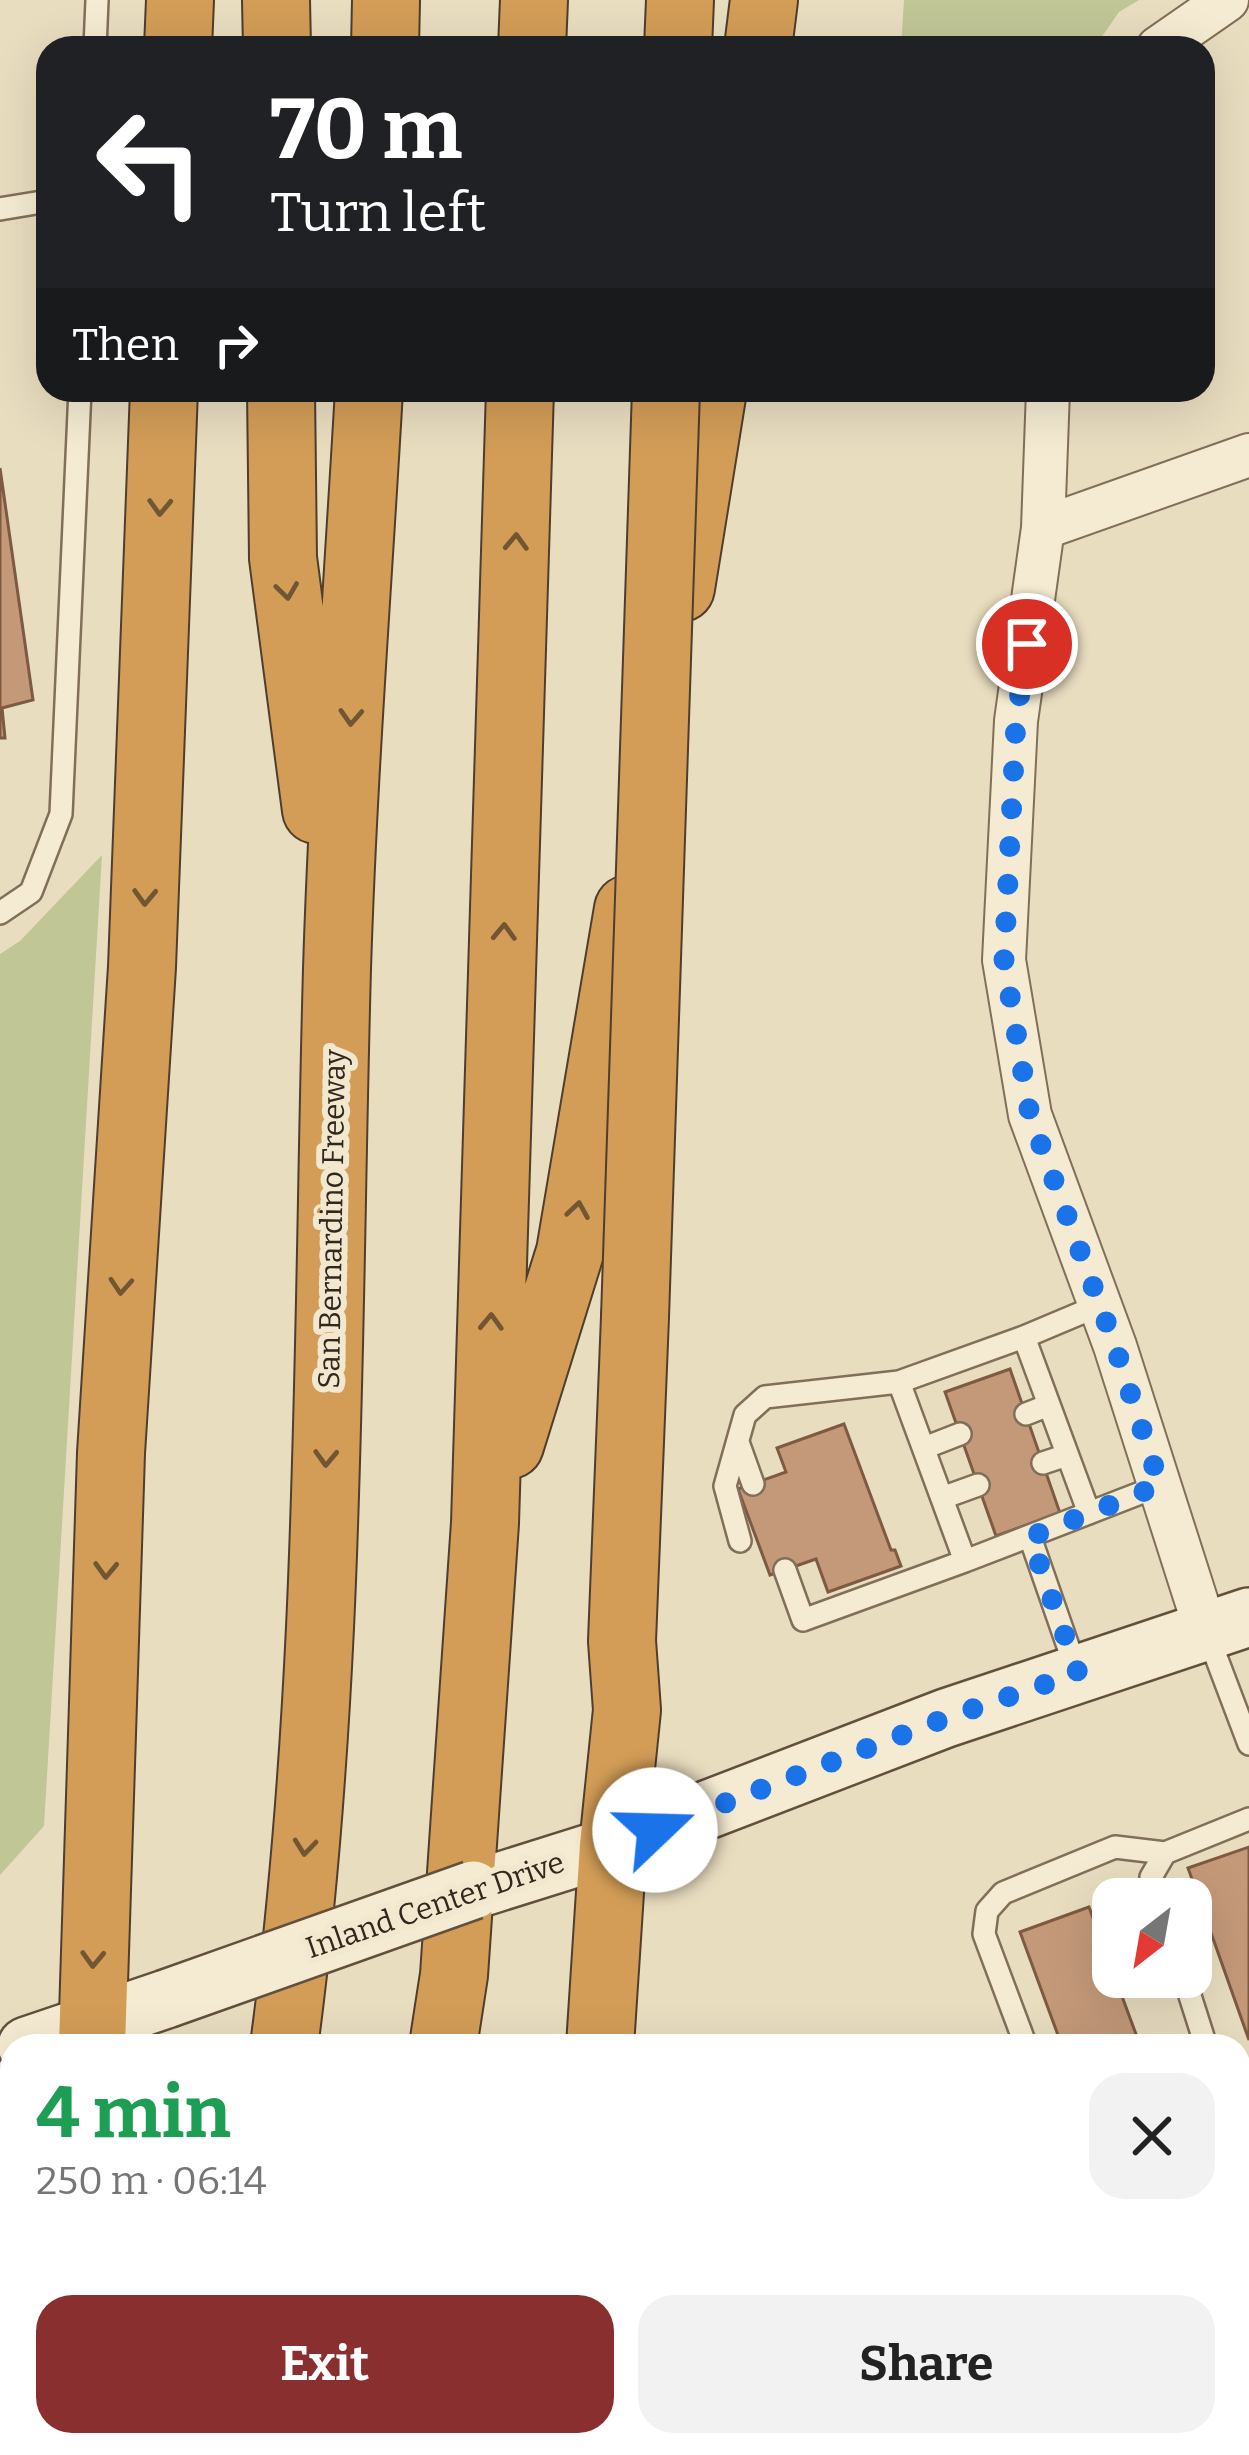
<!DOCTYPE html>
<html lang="en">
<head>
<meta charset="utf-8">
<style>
	body { margin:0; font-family:Bitter,serif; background:#f2f2f2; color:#222; height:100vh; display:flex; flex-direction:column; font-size:45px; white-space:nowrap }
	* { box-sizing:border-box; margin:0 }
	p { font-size:39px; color:#767676 }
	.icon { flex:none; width:66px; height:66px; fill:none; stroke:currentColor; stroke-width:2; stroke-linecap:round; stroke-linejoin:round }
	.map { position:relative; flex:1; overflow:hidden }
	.drawer { position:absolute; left:0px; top:2034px; width:1251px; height:423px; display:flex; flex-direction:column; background:#fff; border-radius:36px 36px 0 0; box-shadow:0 12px 48px #0002 }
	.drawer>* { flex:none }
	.banner { position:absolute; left:36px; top:36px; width:1179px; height:366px; border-radius:36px; box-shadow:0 12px 48px #0002; background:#202124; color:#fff; overflow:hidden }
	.needle { width:78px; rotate:211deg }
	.buttons { position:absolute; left:1092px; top:1878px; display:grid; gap:24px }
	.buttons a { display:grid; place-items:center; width:120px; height:120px; border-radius:24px; background:#fff; box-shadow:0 12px 48px #0002; font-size:60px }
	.pin { position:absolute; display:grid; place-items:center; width:102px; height:102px; color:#fff; margin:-51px; border:6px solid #fff; border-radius:50%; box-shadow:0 3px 12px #0007 }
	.me { position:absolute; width:132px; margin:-66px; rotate:69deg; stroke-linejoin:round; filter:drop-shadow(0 0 9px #0008) }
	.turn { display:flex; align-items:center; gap:42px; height:252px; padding:0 36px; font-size:54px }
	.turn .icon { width:156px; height:156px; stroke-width:2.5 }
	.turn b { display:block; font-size:84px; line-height:102px }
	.then { display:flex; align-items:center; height:114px; padding:0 36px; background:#0003; gap:24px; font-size:45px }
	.round { display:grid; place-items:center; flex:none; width:126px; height:126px; border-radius:36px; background:#f2f2f2 }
	.head { display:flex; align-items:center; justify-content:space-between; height:204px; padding:0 36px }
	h1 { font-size:72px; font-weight:700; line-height:90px; color:#1e9e55 }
	.primary-button { display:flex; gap:24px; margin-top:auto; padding:24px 36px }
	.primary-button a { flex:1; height:138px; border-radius:36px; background:#8a2f30; color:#fff; font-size:48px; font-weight:700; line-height:138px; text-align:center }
	.primary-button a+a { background:#f2f2f2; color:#222 }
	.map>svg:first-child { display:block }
</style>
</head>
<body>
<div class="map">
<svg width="1249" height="2455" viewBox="0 0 1249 2455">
	<rect width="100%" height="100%" fill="#e9ddc0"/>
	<path fill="#c0c696" d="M904 0H1139L1119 12 1094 48H901Z
		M102 855 44 1826 0 1875V954L20 941Z"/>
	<path fill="#c49979" stroke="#7e5a42" stroke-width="3" d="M0 468 33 700 2 708 5 738H0Z
		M1010 1369 1060 1513 996 1536 945 1392Z
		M844 1424 891 1550H895L901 1566 828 1592 816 1559 770 1575 738 1489 786 1472 777 1448Z
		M1249 1847V2040L1188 1868Z
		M1089 1907 1140 2045 1157 2039 1160 2046H1062L1020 1932Z"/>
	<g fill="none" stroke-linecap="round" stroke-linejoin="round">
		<defs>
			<path id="service" d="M95 48 97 0
				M0 209 48 201
				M0 913 31 892 61 814 80 390
				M1100 1305 1024 1337 899 1382 965 1561 1161 1485
				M1024 1337 1089 1513
				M1026 1414 1049 1405
				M738 1442 753 1484
				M924 1448 960 1434
				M1043 1463 1067 1455
				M942 1498 978 1485
				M1030 1537 1077 1672
				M740 1541 725 1486 745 1415 765 1397 899 1382
				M785 1570 803 1620 965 1561
				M1207 1633 1249 1744
				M1159 1899 1151 1877 1165 1853 1249 1819
				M1184 1977 1206 2046
				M1026 2046 984 1934 987 1911 1003 1893 1115 1847 1165 1853
				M1239 2092 1249 2088
				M1212 2445 1229 2455
				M926 2455 932 2445"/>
			<path id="minor" d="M1158 48 1227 0
				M1048 390 1043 528 1016 721 1004 960 1030 1115 1115 1346 1206 1631
				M1043 528 1249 455"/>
			<path id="secondary" d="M473 1890 613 1846 946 1718 1249 1617
				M27 2046 166 1999"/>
			<path id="motorway" d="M276 0 277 48
				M178 48 180 0
				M385 48 386 0
				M532 48 534 0
				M678 48 680 0
				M758 48 764 0
				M281 390 283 558 316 810
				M681 588 713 390
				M510 1445 570 1252 628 909
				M92 2046 111 1453 142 967 164 390
				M284 2046C332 1689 327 1329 337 969 343 776 358 583 369 390
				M443 2046 454 1975 485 1523 520 390
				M600 2046 613 1846 627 1710 622 1641 635 1317
				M69 2455 71 2445
				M216 2455 218 2445
				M371 2455 373 2445
				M568 2455 569 2445"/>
		</defs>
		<use href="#service" stroke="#816f5a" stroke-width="26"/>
		<use href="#minor" stroke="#816f5a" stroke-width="46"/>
		<use href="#secondary" stroke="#62503d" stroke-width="62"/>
		<use href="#motorway" stroke="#4f3d2e" stroke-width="70"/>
		<use href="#service" stroke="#f5ebd2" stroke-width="21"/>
		<use href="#minor" stroke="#f5ebd2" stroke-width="42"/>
		<use href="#secondary" stroke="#f5ebd2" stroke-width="57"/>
		<use href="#motorway" stroke="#d39d57" stroke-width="66"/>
		<defs>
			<path id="secondary-bridge" d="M166 1999 473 1890"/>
			<path id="motorway-bridge" d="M635 1317 666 390"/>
		</defs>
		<use href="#secondary-bridge" stroke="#62503d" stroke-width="62" stroke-linecap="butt"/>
		<use href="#motorway-bridge" stroke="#4f3d2e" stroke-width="70" stroke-linecap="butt"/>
		<use href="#secondary-bridge" stroke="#f5ebd2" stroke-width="57"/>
		<use href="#motorway-bridge" stroke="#d39d57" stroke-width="66"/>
	</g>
	<defs><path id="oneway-chevron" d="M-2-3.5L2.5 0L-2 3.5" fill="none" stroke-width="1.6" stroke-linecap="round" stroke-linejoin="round" transform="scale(3)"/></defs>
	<g stroke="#725634">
		<use href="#oneway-chevron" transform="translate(160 507) rotate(92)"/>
		<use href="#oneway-chevron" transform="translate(516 542) rotate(-88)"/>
		<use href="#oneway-chevron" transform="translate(287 591) rotate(82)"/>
		<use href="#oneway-chevron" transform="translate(351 717) rotate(93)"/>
		<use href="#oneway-chevron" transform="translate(145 897) rotate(92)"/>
		<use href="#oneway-chevron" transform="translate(504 932) rotate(-88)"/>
		<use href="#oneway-chevron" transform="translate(578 1210) rotate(-81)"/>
		<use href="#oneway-chevron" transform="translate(121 1286) rotate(94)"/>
		<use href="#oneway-chevron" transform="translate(491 1322) rotate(-88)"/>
		<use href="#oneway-chevron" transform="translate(326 1458) rotate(92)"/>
		<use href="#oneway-chevron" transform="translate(106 1570) rotate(92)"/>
		<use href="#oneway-chevron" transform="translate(305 1847) rotate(96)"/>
		<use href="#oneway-chevron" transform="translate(93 1959) rotate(92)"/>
	</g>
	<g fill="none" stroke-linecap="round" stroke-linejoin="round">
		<path stroke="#1a73e8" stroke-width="21" stroke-dasharray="0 37.8" d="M655 1830 946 1718 1078 1673 1030 1537 1160 1485 1115 1346 1030 1115 1004 960 1016 721 1027 644"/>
	</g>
	<g text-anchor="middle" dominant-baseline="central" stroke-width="12" stroke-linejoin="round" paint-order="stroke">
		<g font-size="30" fill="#32271d" stroke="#f1e8cf">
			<text transform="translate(332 1219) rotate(-89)">San Bernardino Freeway</text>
			<text transform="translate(435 1905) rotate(-19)">Inland Center Drive</text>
		</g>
	</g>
</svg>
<div class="buttons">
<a><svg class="needle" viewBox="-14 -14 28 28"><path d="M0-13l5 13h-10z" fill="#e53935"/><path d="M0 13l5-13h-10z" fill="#767676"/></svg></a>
</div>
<div class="pin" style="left:1027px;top:644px;background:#d93025"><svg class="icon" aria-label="arrive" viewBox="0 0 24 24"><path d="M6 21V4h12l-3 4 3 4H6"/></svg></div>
<svg class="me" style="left:655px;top:1830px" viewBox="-20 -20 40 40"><circle r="19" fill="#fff"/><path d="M0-13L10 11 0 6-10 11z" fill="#1a73e8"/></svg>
<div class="banner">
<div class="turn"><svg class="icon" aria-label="left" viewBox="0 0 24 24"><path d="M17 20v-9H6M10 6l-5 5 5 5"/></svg><div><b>70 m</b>Turn left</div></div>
<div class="then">Then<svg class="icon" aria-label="right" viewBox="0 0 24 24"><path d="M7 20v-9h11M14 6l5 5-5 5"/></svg></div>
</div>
<section class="drawer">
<div class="head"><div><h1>4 min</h1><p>250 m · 06:14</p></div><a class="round"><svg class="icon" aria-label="close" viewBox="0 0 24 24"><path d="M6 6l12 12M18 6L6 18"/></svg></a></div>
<div class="primary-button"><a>Exit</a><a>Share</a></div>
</section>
</div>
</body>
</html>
